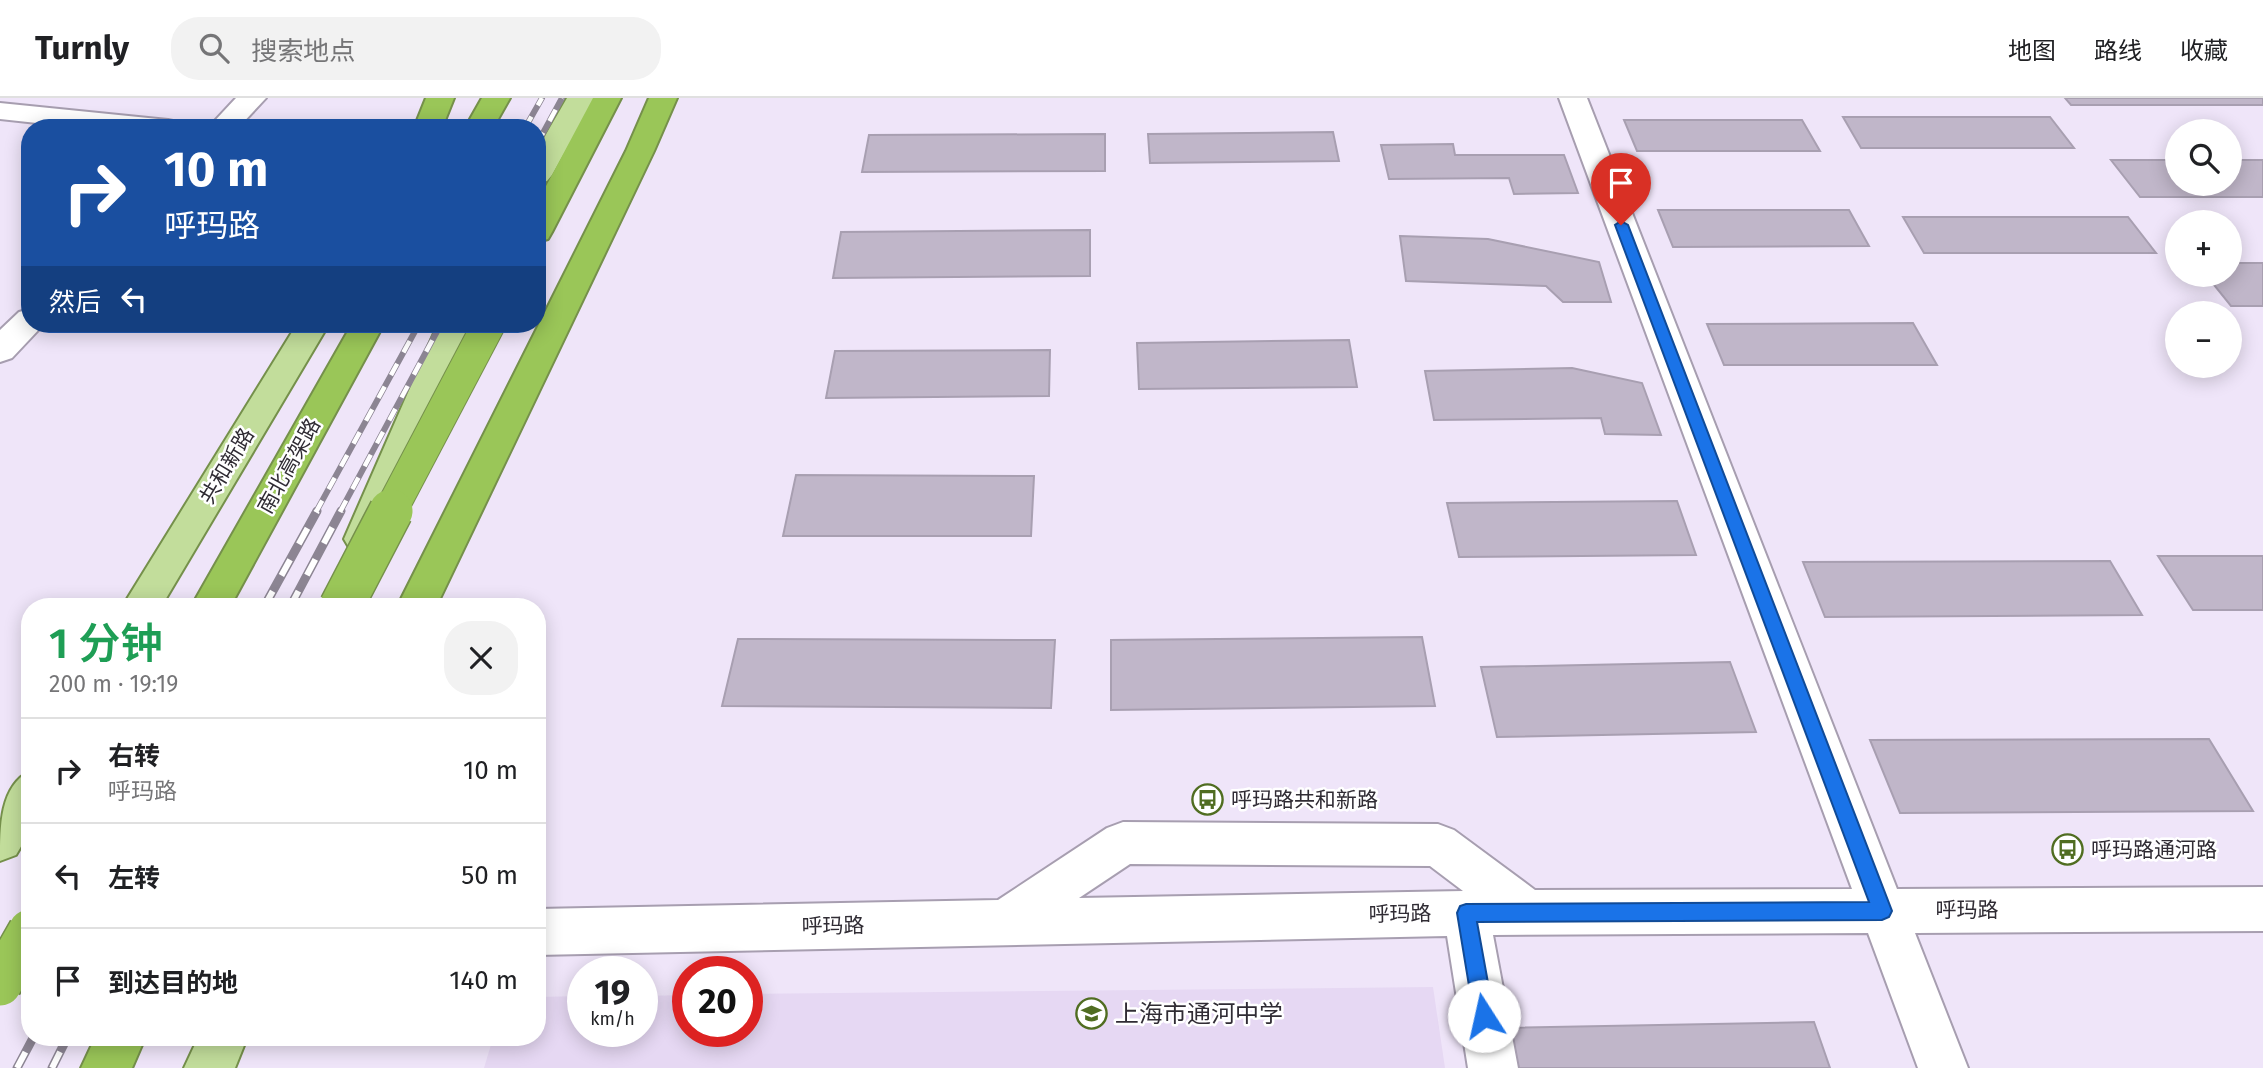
<!DOCTYPE html>
<html lang="zh">
<head>
<meta charset="utf-8">
<style>
	body { margin:0; font-family:"Fira Sans","Noto Sans SC",sans-serif; background:#f2f2f2; color:#202124; height:100vh; display:flex; flex-direction:column; font-size:26px; white-space:nowrap }
	* { box-sizing:border-box; margin:0 }
	p { font-size:23px; color:#757577 }
	.icon { flex:none; width:38px; height:38px; fill:none; stroke:currentColor; stroke-width:2; stroke-linecap:round; stroke-linejoin:round }
	.map { position:relative; flex:1; overflow:hidden }
	.panel { position:absolute; left:21px; top:500px; width:525px; height:448px; display:flex; flex-direction:column; background:#fff; border-radius:28px; box-shadow:0 4px 18px #0003 }
	.panel>* { flex:none }
	.hud { position:absolute; left:21px; top:21px; width:525px; height:214px; border-radius:28px; box-shadow:0 4px 18px #0003; background:#1a4fa0; color:#fff; overflow:hidden }
	.buttons { position:absolute; left:2165px; top:21px; display:grid; gap:14px }
	.buttons a { display:grid; place-items:center; width:77px; height:77px; border-radius:50%; background:#fff; box-shadow:0 4px 18px #0003; font-size:35px }
	.speed { position:absolute; left:567px; top:858px; display:flex; gap:14px; font-size:35px; font-weight:700; text-align:center }
	.speed>* { display:grid; place-content:center; width:91px; height:91px; border-radius:50%; background:#fff; box-shadow:0 4px 18px #0003; line-height:1 }
	.speed small { font-size:18px; font-weight:400 }
	.speed .limit { border:10px solid #d22; background:#fff; color:#111 }
	.pin { position:absolute; display:grid; place-items:center; width:60px; height:60px; color:#fff; margin:-72px -30px; border-radius:50% 50% 50% 0; rotate:-45deg; box-shadow:0 0 7px #0007 }
	.pin .icon { rotate:45deg }
	.me { position:absolute; width:77px; margin:-38px; rotate:350deg; stroke-linejoin:round; filter:drop-shadow(0 0 5px #0008) }
	.turn { display:flex; align-items:center; gap:24px; height:147px; padding:0 28px; font-size:32px }
	.turn .icon { width:91px; height:91px; stroke-width:2.5 }
	.turn b { display:block; font-size:49px; line-height:60px }
	.then { display:flex; align-items:center; height:66px; padding:0 28px; background:#0003; gap:14px; font-size:26px }
	.round { display:grid; place-items:center; flex:none; width:74px; height:74px; border-radius:28px; background:#f2f2f2 }
	.summary { display:flex; align-items:center; justify-content:space-between; height:119px; padding:0 28px }
	h1 { font-size:42px; font-weight:600; line-height:52px; color:#1e9e55 }
	ul { padding:0; list-style:none }
	li { display:flex; align-items:center; gap:21px; height:105px; padding:0 28px; border-top:2px solid #e0e0e0 }
	li div { flex:1 }
	li b { display:block; font-size:26px }
	li em { font-style:normal }
	header { display:flex; align-items:center; gap:42px; box-sizing:border-box; height:98px; padding:0 35px; background:#fff; border-bottom:2px solid #e0e0e0 }
	header strong { font-size:33px }
	nav { display:flex; gap:38px; margin-inline-start:auto; font-size:24px }
	.search { width:490px; height:63px; background:#f2f2f2; display:flex; align-items:center; gap:18px; box-sizing:border-box; padding:0 24px; border-radius:28px; color:#757577; font-size:26px }
	.map>svg:first-child { display:block }
</style>
</head>
<body>
<header>
<strong>Turnly</strong>
<div class="search"><svg class="icon" aria-label="search" viewBox="0 0 24 24"><circle cx="10" cy="10" r="6"/><path d="M15 15l6 6"/></svg>搜索地点</div>
<nav><a>地图</a><a>路线</a><a>收藏</a></nav>
</header>
<div class="map">
<svg width="2263" height="970" viewBox="0 0 2263 970">
	<rect width="100%" height="100%" fill="#efe5f9"/>
	<path fill="#e6d8f3" d="M1433 889 1445 970H484L493 940H537V899L583 898V933H642V898L688 897V933H747V896Z"/>
	<path fill="#c0b6c9" stroke="#a89fb1" stroke-width="2" d="M2065 0H2263V7H2071Z
		M1843 19H2050L2074 50H1861Z
		M1624 22H1802L1820 53H1637Z
		M1333 34 1339 63 1150 65 1148 36Z
		M1105 36V73L862 74 869 37Z
		M1453 46 1455 57H1564L1578 95 1514 96 1509 80 1389 81 1381 47Z
		M2111 62H2177V86H2230V62H2263V99H2140Z
		M1658 112H1849L1869 148 1673 149Z
		M1903 119H2128L2156 155H1924Z
		M1090 132V178L833 180 841 134Z
		M1400 138 1488 141 1599 164 1611 204H1563L1546 188 1406 183Z
		M2230 165H2263V208H2231L2206 177H2230Z
		M1913 225 1937 267H1724L1707 226Z
		M1349 242 1357 289 1139 291 1137 245Z
		M1050 252 1049 298 826 300 835 253Z
		M1572 270 1642 285 1661 337 1605 336 1601 320 1434 322 1425 273Z
		M796 377 1034 378 1031 438H783Z
		M1677 403 1696 457 1459 459 1447 405Z
		M2158 458H2263V512H2193Z
		M2110 463 2142 517 1825 519 1803 464Z
		M1422 539 1435 608 1111 612V542Z
		M738 541 1055 542 1051 610 722 608Z
		M1730 564 1756 634 1497 639 1481 569Z
		M2209 641 2253 713 1900 715 1870 642Z
		M1814 924 1830 970H1512L1504 930Z"/>
	<g fill="none" stroke-linecap="round" stroke-linejoin="round">
		<defs>
			<path id="minor" d="M236 0H266L238 30H208Z
				M1559 0H1587L1897 791 2263 789V833L1915 835 1968 970H1918L1868 835 1493 837 1518 970H1468L1447 838 537 857V811L998 802 1107 730 1123 724 1438 726 1454 732 1535 792 1852 791ZM1130 766 1430 768 1463 793 1079 800Z
				M0 5 168 22 178 24 182 30H83L0 21Z
				M30 211V226H44L12 260 0 264V232L19 214Z"/>
			<path id="major" d="M567 0H595L552 77 547 83 537 86V52Z
				M297 226H329L161 509H122Z
				M438 226H470L376 451 363 456 350 451 344 441Z
				M30 673V733L16 757 0 763C0 728 0 688 30 673Z
				M198 940H247L235 970H184Z"/>
			<path id="highway" d="M426 0H454L442 30H414Z
				M482 0H510L493 30H465Z
				M593 0H621L552 134 548 141 537 144V105Z
				M649 0H677L654 53 436 509H397L626 53Z
				M352 226H384L230 509H191Z
				M95 940H145L132 970H81Z"/>
		</defs>
		<use href="#minor" stroke="#a79eb0" stroke-width="4"/>
		<use href="#major" stroke="#75904b" stroke-width="4"/>
		<use href="#highway" stroke="#75904b" stroke-width="4"/>
		<use href="#minor" fill="#fff" fill-rule="evenodd"/>
		<use href="#major" fill="#c2dd9b" fill-rule="evenodd"/>
		<use href="#highway" fill="#9ac658" fill-rule="evenodd"/>
		<defs>
			<path id="rail-far1" d="M525 30 542 0
				M537 46 562 0
				M316 414 419 226
				M340 414 441 226"/>
			<path id="rail" d="M264 509 317 413
				M290 509 341 413
				M17 970 33 940
				M52 970 67 940"/>
		</defs>
		<use href="#rail-far1" stroke="#8c8593" stroke-width="6"/>
		<use href="#rail" stroke="#8c8593" stroke-width="9"/>
		<use href="#rail-far1" stroke="#fff" stroke-width="4.5" stroke-dasharray="13" stroke-linecap="butt"/>
		<use href="#rail" stroke="#fff" stroke-width="6" stroke-dasharray="18" stroke-linecap="butt"/>
		<defs>
			<path id="highway-bridge-far1" d="M390 414 489 226"/>
			<path id="highway-bridge" d="M341 509 391 413
				M0 886 30 833"/>
		</defs>
		<use href="#highway-bridge-far1" stroke="#75904b" stroke-width="34" stroke-linecap="butt"/>
		<use href="#highway-bridge" stroke="#75904b" stroke-width="46" stroke-linecap="butt"/>
		<use href="#highway-bridge-far1" stroke="#9ac658" stroke-width="32"/>
		<use href="#highway-bridge" stroke="#9ac658" stroke-width="43"/>
	</g>
	<path fill="#1a73e8" stroke="#114b97" stroke-width="2" d="M1621 123 1628 127 1892 813 1889 819 1882 822 1477 824 1494 918 1491 925 1484 928 1477 925 1474 918 1457 815 1460 808 1466 806 1869 804 1615 127Z"/>
	<defs>
		<symbol id="bus-ring" viewBox="-11 -11 22 22"><circle r="9.5" fill="#fff" stroke="#506d21" stroke-width="1.5"/><path d="M-5-6H5V4H4V6H2V4H-2V6H-4V4H-5ZM-3.5-4V0h7V-4ZM-3.5 1.2v1.5H-2V1.2ZM2 1.2v1.5H3.5V1.2Z" fill="#506d21"/></symbol>
		<symbol id="school-ring" viewBox="-11 -11 22 22"><circle r="9.5" fill="#fff" stroke="#506d21" stroke-width="1.5"/><path d="M0-5L7-2L0 1L-7-2ZM-4 1L0 2.5L4 1V4Q0 6-4 4Z" fill="#506d21"/></symbol>
	</defs>
	<g fill-rule="evenodd">
		<use href="#bus-ring" x="1190" y="684" width="35" height="35"/>
		<use href="#bus-ring" x="2050" y="734" width="35" height="35"/>
		<use href="#school-ring" x="1074" y="898" width="35" height="35"/>
	</g>
	<g text-anchor="middle" dominant-baseline="central" stroke-width="5" stroke-linejoin="round" paint-order="stroke">
		<g font-size="21" fill="#302c34" stroke="#fff">
			<text transform="translate(227 368) rotate(-59)">共和新路</text>
			<text transform="translate(289 368) rotate(-61)">南北高架路</text>
			<text x="1967" y="812">呼玛路</text>
			<text transform="translate(1400 816) rotate(-1)">呼玛路</text>
			<text transform="translate(833 828) rotate(-1)">呼玛路</text>
		</g>
		<g font-size="21" fill="#302c34" stroke="#fff" text-anchor="start">
			<text x="1231" y="702">呼玛路共和新路</text>
			<text x="2091" y="752">呼玛路通河路</text>
		</g>
		<g font-size="24" fill="#302c34" stroke="#fff" text-anchor="start">
			<text x="1115" y="916">上海市通河中学</text>
		</g>
	</g>
</svg>
<div class="buttons">
<a><svg class="icon" aria-label="search" viewBox="0 0 24 24"><circle cx="10" cy="10" r="6"/><path d="M15 15l6 6"/></svg></a>
<a>+</a>
<a>−</a>
</div>
<div class="speed"><div>19<small>km/h</small></div><div class="limit">20</div></div>
<div class="pin" style="left:1621px;top:127px;background:#d93025"><svg class="icon" aria-label="arrive" viewBox="0 0 24 24"><path d="M6 21V4h12l-3 4 3 4H6"/></svg></div>
<svg class="me" style="left:1484px;top:918px" viewBox="-20 -20 40 40"><circle r="19" fill="#fff"/><path d="M0-13L10 11 0 6-10 11z" fill="#1a73e8"/></svg>
<div class="hud">
<div class="turn"><svg class="icon" aria-label="right" viewBox="0 0 24 24"><path d="M7 20v-9h11M14 6l5 5-5 5"/></svg><div><b>10 m</b>呼玛路</div></div>
<div class="then">然后<svg class="icon" aria-label="left" viewBox="0 0 24 24"><path d="M17 20v-9H6M10 6l-5 5 5 5"/></svg></div>
</div>
<section class="panel">
<div class="summary"><div><h1>1 分钟</h1><p>200 m · 19:19</p></div><a class="round"><svg class="icon" aria-label="close" viewBox="0 0 24 24"><path d="M6 6l12 12M18 6L6 18"/></svg></a></div>
<ul>
<li><svg class="icon" aria-label="right" viewBox="0 0 24 24"><path d="M7 20v-9h11M14 6l5 5-5 5"/></svg><div><b>右转</b><p>呼玛路</p></div><em>10 m</em></li>
<li><svg class="icon" aria-label="left" viewBox="0 0 24 24"><path d="M17 20v-9H6M10 6l-5 5 5 5"/></svg><div><b>左转</b></div><em>50 m</em></li>
<li><svg class="icon" aria-label="arrive" viewBox="0 0 24 24"><path d="M6 21V4h12l-3 4 3 4H6"/></svg><div><b>到达目的地</b></div><em>140 m</em></li>
</ul>
</section>
</div>
</body>
</html>
